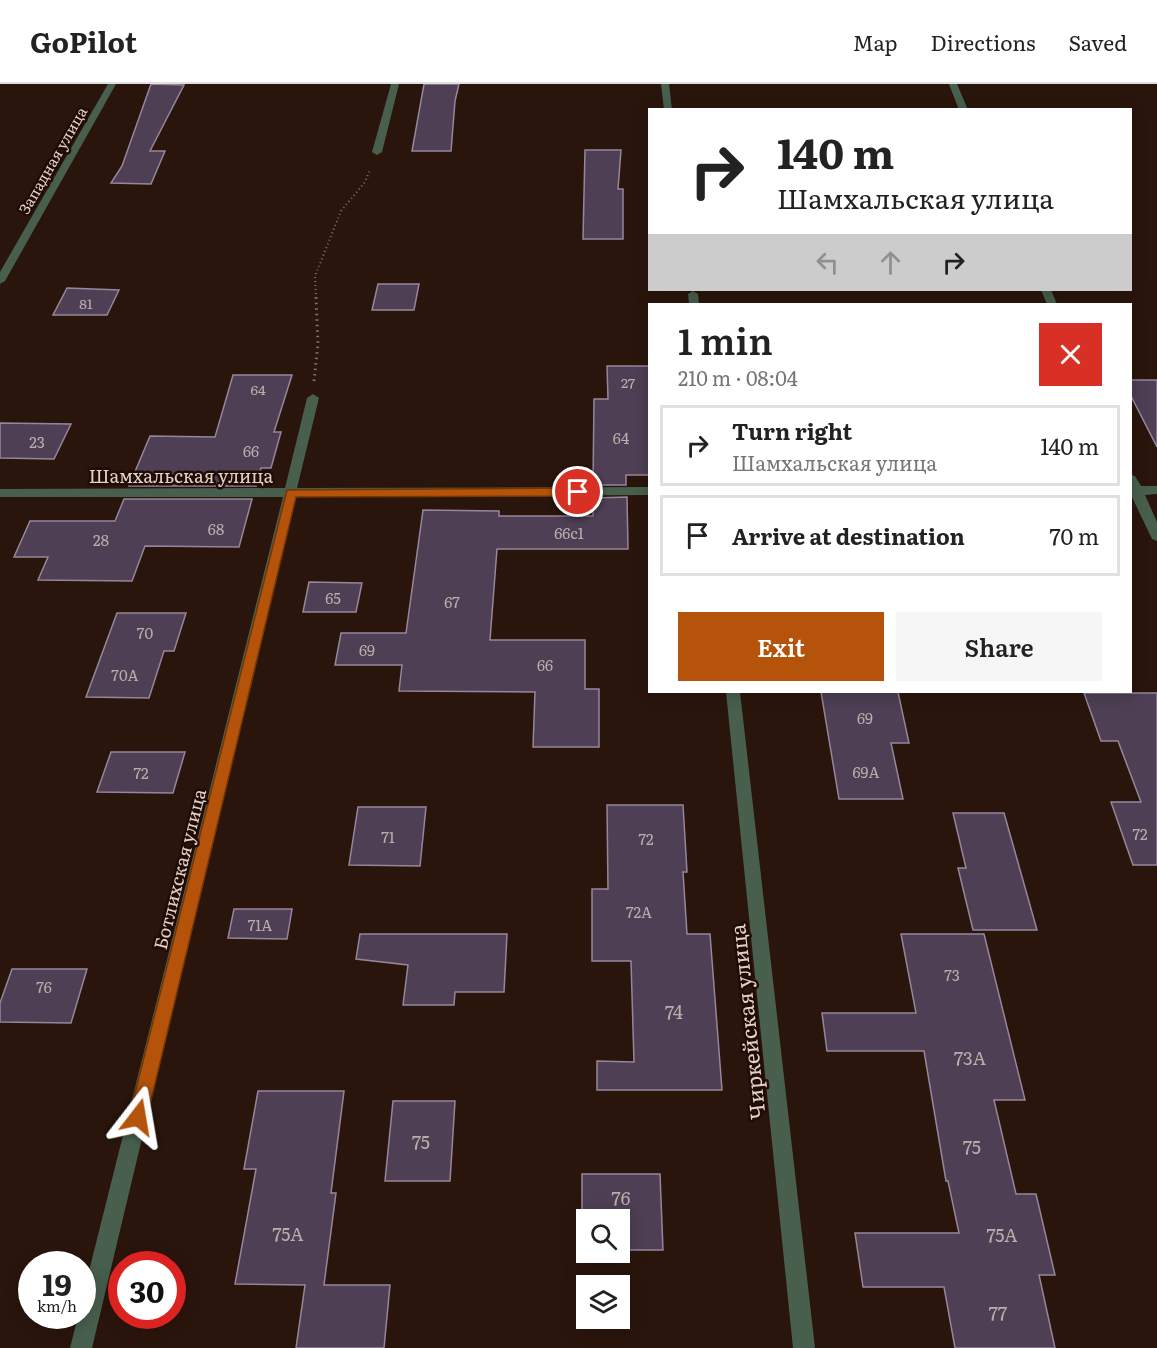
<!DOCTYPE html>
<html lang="en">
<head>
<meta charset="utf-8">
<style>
	body { margin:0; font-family:Literata,serif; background:#f6f6f6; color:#222; height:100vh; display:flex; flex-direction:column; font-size:22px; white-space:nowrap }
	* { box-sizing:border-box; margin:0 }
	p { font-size:20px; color:#767676 }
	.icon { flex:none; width:33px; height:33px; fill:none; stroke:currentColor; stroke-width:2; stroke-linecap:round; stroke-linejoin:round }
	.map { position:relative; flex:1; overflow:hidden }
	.details { position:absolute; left:648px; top:219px; width:484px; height:390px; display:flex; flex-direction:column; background:#fff; border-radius:0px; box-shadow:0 3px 15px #0003 }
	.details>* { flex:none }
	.banner { position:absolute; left:648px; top:24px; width:484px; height:183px; border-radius:0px; box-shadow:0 3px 15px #0003; background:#fff; color:#222; overflow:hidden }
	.controls { position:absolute; left:576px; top:1125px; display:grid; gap:12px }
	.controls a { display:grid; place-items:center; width:54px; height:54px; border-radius:0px; background:#fff; box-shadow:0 3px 15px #0003; font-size:30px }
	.speed { position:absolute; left:18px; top:1167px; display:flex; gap:12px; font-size:30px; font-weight:700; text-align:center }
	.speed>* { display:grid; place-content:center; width:78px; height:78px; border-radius:50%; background:#fff; box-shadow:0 3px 15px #0003; line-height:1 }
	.speed small { font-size:15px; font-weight:400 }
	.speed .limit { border:9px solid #d22; background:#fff; color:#111 }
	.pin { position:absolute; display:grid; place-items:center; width:51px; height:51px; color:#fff; margin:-26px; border:3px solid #fff; border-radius:50%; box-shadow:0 2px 6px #0007 }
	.me { position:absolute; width:66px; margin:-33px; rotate:14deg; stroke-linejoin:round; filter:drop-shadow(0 0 4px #0008) }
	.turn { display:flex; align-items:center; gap:21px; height:126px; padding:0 30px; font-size:27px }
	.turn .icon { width:78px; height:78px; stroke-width:2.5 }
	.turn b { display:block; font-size:42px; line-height:51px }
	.lanes { display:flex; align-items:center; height:57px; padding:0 30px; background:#0003; justify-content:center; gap:30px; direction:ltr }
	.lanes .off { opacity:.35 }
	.round { display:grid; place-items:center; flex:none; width:63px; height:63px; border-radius:0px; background:#f6f6f6 }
	.overview { display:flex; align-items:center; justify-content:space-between; height:102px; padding:0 30px }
	h1 { font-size:36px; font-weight:600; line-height:45px }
	.button { display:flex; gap:12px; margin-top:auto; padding:12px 30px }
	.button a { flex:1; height:69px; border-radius:0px; background:#b45309; color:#fff; font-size:24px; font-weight:600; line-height:69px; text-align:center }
	.button a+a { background:#f6f6f6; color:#222 }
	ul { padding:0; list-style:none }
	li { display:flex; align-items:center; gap:18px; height:81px; margin:0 12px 9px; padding:0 18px; border:3px solid #e0e0e0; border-radius:0px }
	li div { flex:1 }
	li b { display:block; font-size:22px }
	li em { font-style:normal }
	header { display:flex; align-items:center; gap:36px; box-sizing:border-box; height:84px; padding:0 30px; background:#fff; border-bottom:2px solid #e0e0e0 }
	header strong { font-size:28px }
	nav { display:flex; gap:33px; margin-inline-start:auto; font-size:21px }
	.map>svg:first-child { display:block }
</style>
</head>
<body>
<header>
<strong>GoPilot</strong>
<nav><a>Map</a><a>Directions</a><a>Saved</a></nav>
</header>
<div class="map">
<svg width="1157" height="1264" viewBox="0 0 1157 1264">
	<rect width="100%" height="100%" fill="#2a150c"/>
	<path fill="#4e3f54" stroke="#96869c" stroke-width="1.5" d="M151 0 184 1 150 67H165L151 100 111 99 122 82Z
		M424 0H459L455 17 451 67H412Z
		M585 66H621L618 105H623V155H583Z
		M378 200H419L414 226H372Z
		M67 204 119 206 107 231H53Z
		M607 282H650V391H626V401H593L594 315H608Z
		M233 291H292L274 348H281L271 384H261L256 402H129L150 352 215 353Z
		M1131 296H1157V363L1131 312Z
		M0 339 71 340 54 375 0 374Z
		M627 413 628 465H497L490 556H585V605H599V663H533L535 608 399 607 402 581H335L341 549H406L423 426 499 427V432H593V414Z
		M124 415H252L239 463 145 462 132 497 38 496 48 473H14L30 437H115Z
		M309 498 362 499 356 528H303Z
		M117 529H186L174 567H164L149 614 86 613Z
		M821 608H898L909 659H891L903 715H839Z
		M1084 609H1157V781H1133L1111 718H1141L1118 657H1101Z
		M111 668H185L173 709 97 708Z
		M607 721H683L687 788H683L687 850H710L722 1006H597V977L634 978 631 877H592V805H608Z
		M358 723H426L420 782 349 781Z
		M953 729H1004L1037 846H973L958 784H966Z
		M234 825H292L287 855 228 854Z
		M360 850H507L504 908H455L454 921H403L408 881 356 875Z
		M901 850H984L1025 1016H994L1016 1110H1036L1055 1191H1039L1055 1264H955L944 1203H863L855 1149H959L948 1097H946L924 967H827L822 929H916Z
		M12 885H87L71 939 0 938V919Z
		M258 1007H344L331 1109H336L324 1201H390L384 1264H296L305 1201 235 1200 256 1085H244Z
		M393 1017H455L450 1097H385Z
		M582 1090H660L663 1166H620V1136H586V1166H582Z"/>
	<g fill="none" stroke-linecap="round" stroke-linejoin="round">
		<path stroke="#827068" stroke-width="2" stroke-dasharray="1 3" stroke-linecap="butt" d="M316 214 315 192 341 127 365 98 370 86"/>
		<path stroke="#827068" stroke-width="3" stroke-dasharray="1.5 4" stroke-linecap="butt" d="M314 297 318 260 316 213"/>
		<path fill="#485f4e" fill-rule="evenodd" d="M108 0H116L5 197 0 200V188Z
			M391 0H399L382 68 377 71 372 68Z
			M661 0H669L672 26H664Z
			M949 0H957L968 26H959Z
			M1041 206H1051L1057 220H1047Z
			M693 207 698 210 699 220H689L688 210Z
			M313 310 319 314 297 404 650 403V411L295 413 92 1264H70L78 1232H82V1215L283 413H0V405L285 404 307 314Z
			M1131 391 1135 392 1141 402H1157V410L1145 411 1157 438V457L1152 455 1131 411Z
			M726 608H740L815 1264H793Z"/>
	</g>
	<path fill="#b45309" stroke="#753606" stroke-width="1.5" d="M578 404 584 408 578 412 296 413 147 1033 144 1039 138 1041 132 1039 129 1033 287 406Z"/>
	<g text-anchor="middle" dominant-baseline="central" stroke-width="5" stroke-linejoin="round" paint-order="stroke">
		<g font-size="14" fill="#bcacac">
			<text x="86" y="219">81</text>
			<text x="628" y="298">27</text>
			<text x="258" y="305">64</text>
		</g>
		<g font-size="15" fill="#e0d1ca" stroke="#200c04">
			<text transform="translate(52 76) rotate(-60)">Западная улица</text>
		</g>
		<g font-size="15" fill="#bcacac">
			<text x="621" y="353">64</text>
			<text x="37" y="357">23</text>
			<text x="251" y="366">66</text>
			<text x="216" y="444">68</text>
			<text x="569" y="448">66с1</text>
			<text x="101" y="455">28</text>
			<text x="333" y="513">65</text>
			<text x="452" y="517">67</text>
			<text x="145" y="548">70</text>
			<text x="367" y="565">69</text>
			<text x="545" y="580">66</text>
			<text x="125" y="590">70А</text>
			<text x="865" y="633">69</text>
			<text x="866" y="687">69А</text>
			<text x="141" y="688">72</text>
			<text x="1140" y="749">72</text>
			<text x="388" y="752">71</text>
			<text x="646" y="754">72</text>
			<text x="639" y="827">72А</text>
			<text x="260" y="840">71А</text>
			<text x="952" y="890">73</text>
			<text x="44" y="902">76</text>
		</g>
		<g font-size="18" fill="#e0d1ca" stroke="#200c04">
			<text x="181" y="391">Шамхальская улица</text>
			<text transform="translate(179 785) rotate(-76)">Ботлихская улица</text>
		</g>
		<g font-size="18" fill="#bcacac">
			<text x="674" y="927">74</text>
			<text x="970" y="973">73А</text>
			<text x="421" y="1057">75</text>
			<text x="972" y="1062">75</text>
			<text x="621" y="1113">76</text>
			<text x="288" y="1149">75А</text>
			<text x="1002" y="1150">75А</text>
			<text x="998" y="1228">77</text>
		</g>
		<g font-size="21" fill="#e0d1ca" stroke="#200c04">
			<text transform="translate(746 938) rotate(-96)">Чиркейская улица</text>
		</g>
	</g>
</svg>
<div class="controls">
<a><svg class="icon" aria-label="search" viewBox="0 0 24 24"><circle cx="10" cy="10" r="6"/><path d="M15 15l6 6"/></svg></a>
<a><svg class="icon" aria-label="layers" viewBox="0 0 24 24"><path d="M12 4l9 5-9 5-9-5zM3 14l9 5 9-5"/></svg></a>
</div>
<div class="speed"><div>19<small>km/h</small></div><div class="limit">30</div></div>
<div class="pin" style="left:578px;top:408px;background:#d93025"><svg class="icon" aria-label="arrive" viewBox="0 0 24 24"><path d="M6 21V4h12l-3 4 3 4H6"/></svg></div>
<svg class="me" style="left:138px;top:1033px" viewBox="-20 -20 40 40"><path d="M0-17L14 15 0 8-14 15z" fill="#b45309" stroke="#fff" stroke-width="4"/></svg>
<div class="banner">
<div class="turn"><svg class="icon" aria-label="right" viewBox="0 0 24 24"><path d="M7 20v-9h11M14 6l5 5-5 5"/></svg><div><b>140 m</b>Шамхальская улица</div></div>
<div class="lanes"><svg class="icon off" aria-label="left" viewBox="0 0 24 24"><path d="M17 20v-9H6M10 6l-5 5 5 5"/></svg><svg class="icon off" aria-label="ahead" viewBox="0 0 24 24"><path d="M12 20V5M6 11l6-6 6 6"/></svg><svg class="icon" aria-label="right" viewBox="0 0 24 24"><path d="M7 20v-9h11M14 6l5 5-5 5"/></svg></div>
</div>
<section class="details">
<div class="overview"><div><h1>1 min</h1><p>210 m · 08:04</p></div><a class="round" style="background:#d93025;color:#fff"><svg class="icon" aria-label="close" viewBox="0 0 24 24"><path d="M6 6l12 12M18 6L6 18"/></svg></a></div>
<ul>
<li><svg class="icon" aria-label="right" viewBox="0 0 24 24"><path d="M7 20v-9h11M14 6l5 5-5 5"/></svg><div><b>Turn right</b><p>Шамхальская улица</p></div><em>140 m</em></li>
<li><svg class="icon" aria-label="arrive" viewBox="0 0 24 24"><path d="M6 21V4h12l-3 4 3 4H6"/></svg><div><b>Arrive at destination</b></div><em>70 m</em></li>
</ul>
<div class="button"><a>Exit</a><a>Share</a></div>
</section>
</div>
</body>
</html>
